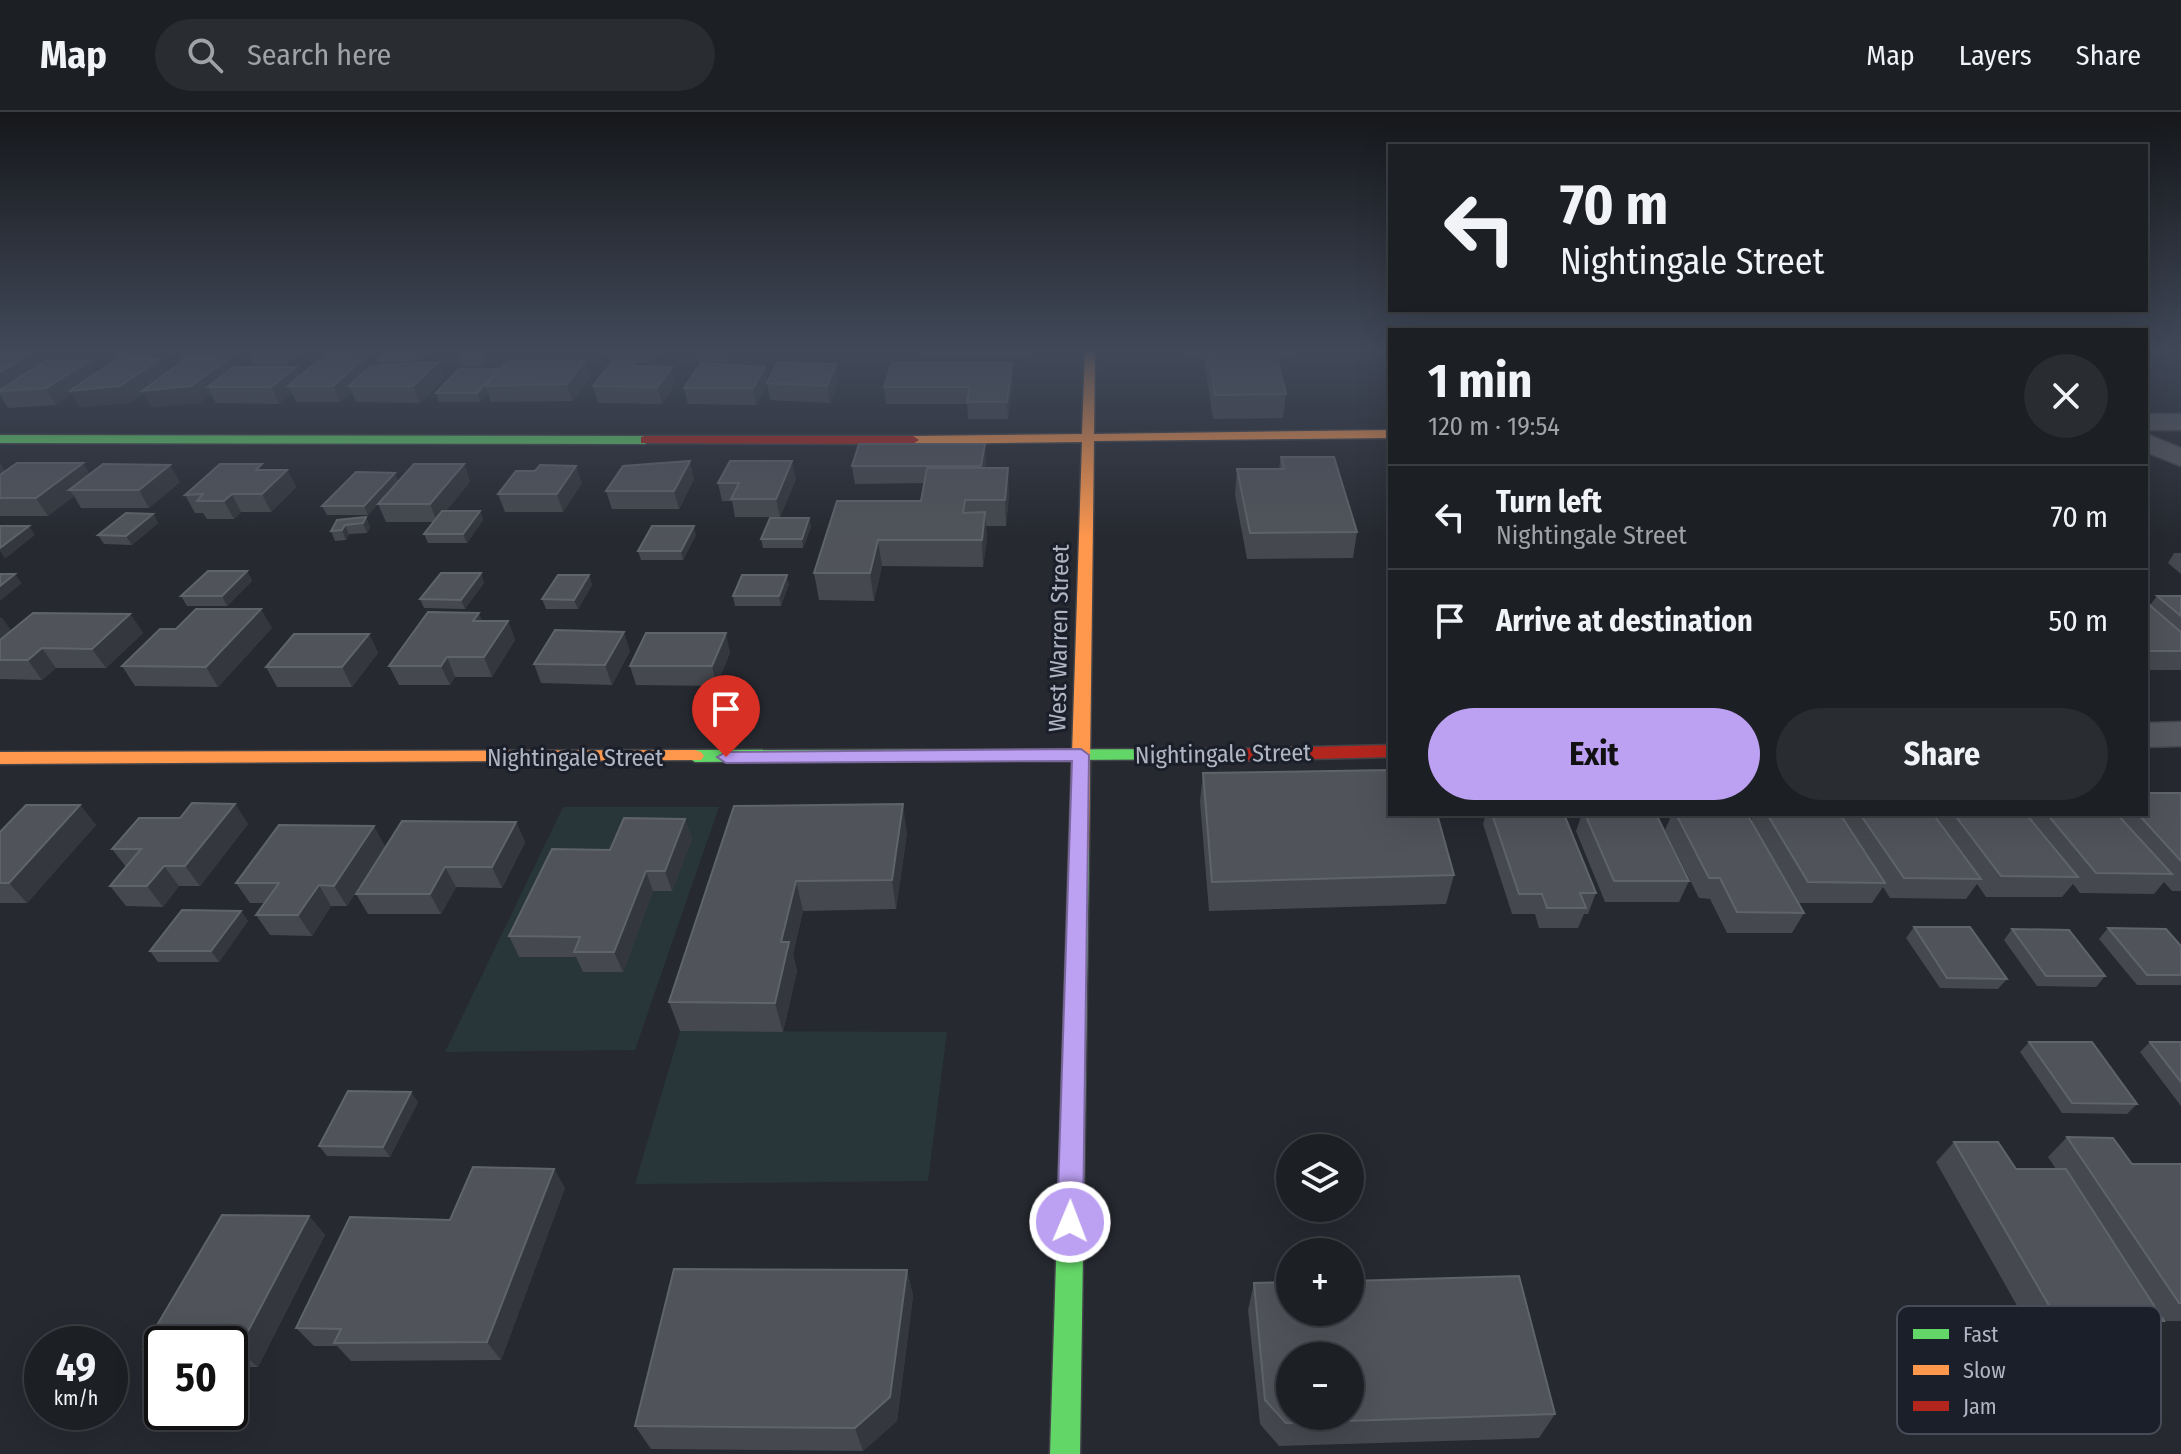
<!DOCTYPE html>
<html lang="en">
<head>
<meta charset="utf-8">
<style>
	body { margin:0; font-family:"Fira Sans Condensed",sans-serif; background:#292c31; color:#f1f3f6; height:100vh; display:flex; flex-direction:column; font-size:30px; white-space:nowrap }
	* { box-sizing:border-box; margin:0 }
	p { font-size:26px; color:#a0a2a6 }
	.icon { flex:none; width:44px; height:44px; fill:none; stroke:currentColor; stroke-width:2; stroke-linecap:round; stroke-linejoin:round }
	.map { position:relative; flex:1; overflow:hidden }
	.sheet { position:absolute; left:1388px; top:216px; width:760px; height:488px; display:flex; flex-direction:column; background:#1c1f24; border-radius:0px; box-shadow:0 8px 32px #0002,0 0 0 2px #3a3d41 }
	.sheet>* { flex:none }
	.hud { position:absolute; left:1388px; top:32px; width:760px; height:168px; border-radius:0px; box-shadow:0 8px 32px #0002,0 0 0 2px #3a3d41; background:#1c1f24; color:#f1f3f6; overflow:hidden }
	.tools { position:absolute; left:1276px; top:1022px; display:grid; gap:16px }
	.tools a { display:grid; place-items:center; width:88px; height:88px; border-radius:50%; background:#1c1f24; box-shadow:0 8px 32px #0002,0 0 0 2px #3a3d41; font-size:40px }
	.speed { position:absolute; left:24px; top:1214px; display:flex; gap:16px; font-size:40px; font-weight:700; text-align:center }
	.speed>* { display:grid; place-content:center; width:104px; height:104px; border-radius:50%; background:#1c1f24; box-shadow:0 8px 32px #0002,0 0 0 2px #3a3d41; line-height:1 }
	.speed small { font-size:20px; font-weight:400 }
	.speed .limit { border:4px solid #111; border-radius:12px; background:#fff; color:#111 }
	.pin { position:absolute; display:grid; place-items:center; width:68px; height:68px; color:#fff; margin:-82px -34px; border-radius:50% 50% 50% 0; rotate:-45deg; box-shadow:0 0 8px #0007 }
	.pin .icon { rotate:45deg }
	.me { position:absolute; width:88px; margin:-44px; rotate:1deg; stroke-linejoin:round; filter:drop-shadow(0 0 6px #0008) }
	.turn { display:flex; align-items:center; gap:28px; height:168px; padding:0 40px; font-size:36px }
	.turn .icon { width:104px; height:104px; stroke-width:2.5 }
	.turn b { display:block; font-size:56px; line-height:68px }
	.round { display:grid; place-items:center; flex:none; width:84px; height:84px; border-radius:42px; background:#292c31 }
	.headline { display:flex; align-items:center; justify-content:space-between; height:136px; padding:0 40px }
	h1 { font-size:48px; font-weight:700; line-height:60px }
	.button { display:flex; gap:16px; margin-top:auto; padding:16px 40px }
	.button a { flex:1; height:92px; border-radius:48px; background:#bca0f2; color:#111; font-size:32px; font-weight:700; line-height:92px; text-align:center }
	.button a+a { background:#292c31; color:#f1f3f6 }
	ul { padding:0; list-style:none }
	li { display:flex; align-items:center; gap:24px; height:104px; padding:0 40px; border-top:2px solid #3a3d41 }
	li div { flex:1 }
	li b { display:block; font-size:30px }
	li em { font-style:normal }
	header { display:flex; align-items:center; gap:48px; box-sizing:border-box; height:112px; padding:0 40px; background:#1c1f24; border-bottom:2px solid #3a3d41 }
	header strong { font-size:38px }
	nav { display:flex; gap:44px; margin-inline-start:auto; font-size:28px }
	.search { width:560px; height:72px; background:#292c31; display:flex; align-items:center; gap:20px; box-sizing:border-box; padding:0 28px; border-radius:44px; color:#a0a2a6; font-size:30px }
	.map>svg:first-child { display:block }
</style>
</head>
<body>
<header>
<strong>Map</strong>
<div class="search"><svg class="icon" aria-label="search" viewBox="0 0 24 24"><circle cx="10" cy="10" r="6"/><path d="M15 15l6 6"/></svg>Search here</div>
<nav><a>Map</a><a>Layers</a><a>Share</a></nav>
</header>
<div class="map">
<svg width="2181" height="1342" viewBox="0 0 2181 1342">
	<rect width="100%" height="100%" fill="#262930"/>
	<path fill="#283639" d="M563 695H719L635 938 445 940Z
		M680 919 947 920 928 1069 635 1072Z"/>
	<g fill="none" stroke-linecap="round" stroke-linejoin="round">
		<defs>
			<path id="street" d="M2146 302H2181V318H2146Z
				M2146 322 2181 336V354L2146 340Z
				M2181 610V634L2146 635V611Z"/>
			<path id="fast" d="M0 323 645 324 651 328 645 332 0 331Z
				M1233 637 1239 639 1242 643 1239 647 695 650 686 644 695 638Z
				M1079 729 1086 731 1089 736 1080 1342H1050L1069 736 1072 731Z"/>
			<path id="slow" d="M1085 239H1095L1094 322 1390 318V326L1094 329 1089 736 1086 741H1072L1069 736 1082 330 913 332 907 328 913 324 1082 322Z
				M695 638 701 640 704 644 701 648 0 652V640Z"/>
			<path id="jam" d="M645 324H913L919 328 913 332 641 331V325Z
				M1390 633V645L1233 649 1224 643 1233 637Z"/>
		</defs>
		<use href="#street" stroke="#424449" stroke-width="3"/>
		<use href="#fast" stroke="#424449" stroke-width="3"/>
		<use href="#slow" stroke="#424449" stroke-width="3"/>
		<use href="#jam" stroke="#424449" stroke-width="3"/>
		<use href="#street" fill="#55585f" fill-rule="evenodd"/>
		<use href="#fast" fill="#63d668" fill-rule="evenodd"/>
		<use href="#slow" fill="#ff974d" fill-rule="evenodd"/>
		<use href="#jam" fill="#b3261e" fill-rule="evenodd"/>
	</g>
	<path fill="#45484e" d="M0 239H40L35 242 41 252 89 249 96 261 121 247 118 243 173 239 159 248 166 261 184 248 183 246 192 239H238L228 248 232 256 300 264 325 248 324 245 376 239 363 251 366 258 380 254 378 248 388 239H428L429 242 420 251 444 266 420 291 356 290 352 280 340 290H296L292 281 279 292 216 291 211 282 200 291 151 295 143 281 129 291 79 295 72 282 56 293 8 296 0 283Z
		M258 239H305L288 253H255L251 244Z
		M466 239H494L495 242 484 254H462L459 246Z
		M611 239H658L650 251H635L636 254 675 271 662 292 598 291 593 274 612 250H610L608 242Z
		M698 239H736L729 250H698L697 242Z
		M921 239H1029L1028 246H922Z
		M1184 239H1295L1294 245H1277L1286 282 1283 306 1213 307 1204 246H1185Z
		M585 249 590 266 572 289 491 290 488 281 480 290H439L436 281 499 258Z
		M765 255 768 270 838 268 830 291 770 288 767 272 756 293 688 292 684 276Z
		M1013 267 1008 307H968L967 292H886L884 275Z
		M1281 345 1357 420 1353 446 1247 447 1235 383 1237 357H1279Z
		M986 349 985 356 1009 382 1006 414H986L987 427 983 455 882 454 874 489 819 488 814 461 921 389 924 371 855 372 852 354Z
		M0 351 5 359 90 362 180 370 149 396H81L74 384 48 404H0Z
		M464 352 470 370 446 399H480L483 408 467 431H428L424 422 433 410H386L378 392 368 403H327L322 394 399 369Z
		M264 358H287L296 375 271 400H241L234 407H207L203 401H195L185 383Z
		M694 367 679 397H612L606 379Z
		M796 367 780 405H735L732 389H722L718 371Z
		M582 371 563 400H505L498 382Z
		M153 402 158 411 132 433 104 432 98 423Z
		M366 405 370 415 367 421 349 422 346 428 335 429 331 419 337 408Z
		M809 406 811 415 803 436H763L761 427Z
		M696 423 683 448H641L638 439Z
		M2174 441H2181V462L2168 451Z
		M247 459 252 469 227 494H187L181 484Z
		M481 461 484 471 465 497 424 496 420 487Z
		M589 463 592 473 578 497H546L542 487Z
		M789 472 781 494H735L733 484Z
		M2157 484H2181V558H2146V490L2150 493Z
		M130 502 143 521 106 556H56L42 568 0 567V506H2L11 519Z
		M483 509H508L515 528 492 565H455L450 573H399L389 554Z
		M272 516 218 575 135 574 122 554 176 517Z
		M369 522 378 541 352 575H277L266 555Z
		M630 539 612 573 541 571 534 552Z
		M730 540 717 574 636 573 630 554Z
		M1203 661 1454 763 1446 792 1209 799 1200 690Z
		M2181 681V779H2172L2164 770 2154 782 2080 781 2073 772 2062 785H1986L1977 772 1966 787 1890 786 1883 775 1872 791H1798L1804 801 1792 821H1727L1710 787 1699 786 1665 718 1672 702H1747L1751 709 1754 702H1840L1841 703V702H2146Z
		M235 692 248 712 200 774H179L163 795 126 794 110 774 126 755 112 737 180 706Z
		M80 693 96 713 27 791H0V720Z
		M734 694 907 721 896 797 803 799 793 842 797 859 783 920 680 919 669 890Z
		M1486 702H1564L1596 781 1588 802H1584L1578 816H1539L1535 802H1512L1483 712Z
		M1582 702H1656L1689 769 1679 790H1605L1576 719Z
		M685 707 692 727 672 779H653L623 860H583L576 845H519L509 824 610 738Z
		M516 710 525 730 502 776 456 775 441 802H368L356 782Z
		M385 734 347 794H331L312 824 270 823 256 803 265 791H250L236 771Z
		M241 799 248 809 219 850H158L150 839Z
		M1914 815 2007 867 1998 877 1940 876 1906 826Z
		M2108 816 2181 834V873H2137L2099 827Z
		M2012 817 2105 864 2096 875 2037 874 2004 828Z
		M2029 930 2137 992 2127 1002 2062 1001 2020 940Z
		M2150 930H2181V994L2140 940Z
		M418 990 390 1045 327 1044 319 1034Z
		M2067 1025 2132 1052H2181V1209H2164L2140 1227 2095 1226 2089 1215H2029L1936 1050 1954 1030 2016 1057H2056L2048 1045Z
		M554 1057 565 1076 501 1248 351 1249 337 1234H314L296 1216 450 1108Z
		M309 1104 325 1123 258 1255H230V1232H162V1252L143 1237Z
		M907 1158 913 1184 897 1309 863 1339 651 1337 635 1314Z
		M1254 1171 1555 1302 1539 1326 1279 1334 1260 1312 1248 1198Z"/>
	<path fill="#34373d" d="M22 239H40L35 242 43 256 0 279V260Z
		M157 239H173L159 248 167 264 220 253 216 246 225 239H238L228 248 236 263 208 275 211 282 200 291 151 295 143 281 129 291 79 295 72 282 56 293 46 276 89 249 98 265 155 250 151 243Z
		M291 239H305L288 253 284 244Z
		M364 239H376L363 251 369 264 349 274 352 280 340 290 333 274 359 250 357 245Z
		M421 239H428L429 242 415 256 412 248Z
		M487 239H494L495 242 484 254 481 246Z
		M650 239H658L650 251 648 242Z
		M729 239H736L729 250 728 242Z
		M585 249 590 266 572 289 567 272Z
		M438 250 444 266 420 291 413 274Z
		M1012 251 1013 267 1008 307 1007 290Z
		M836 252 838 268 830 291 827 274Z
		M296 255 303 271 288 274 292 281 279 292 271 275Z
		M672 255 675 271 662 292 657 275Z
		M765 255 768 271 756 293 753 276Z
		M499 257 502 265 485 274 488 281 480 290 477 281Z
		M985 332 986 349 983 371 981 354Z
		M690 349 694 367 679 397 674 379Z
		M792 349 796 367 780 405 776 387Z
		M0 351 11 368 0 376Z
		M83 351 94 369 69 378 74 384 48 404 36 386Z
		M464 352 470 370 437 410 430 392Z
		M170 353 180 370 149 396 139 378Z
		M576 354 582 371 563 400 557 382Z
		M1008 356 1009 382 1006 414 1005 388Z
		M287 358 296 375 271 400 262 382Z
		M395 361 399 370 368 403 364 394Z
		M232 382 241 400 234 407 224 389Z
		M480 399 483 408 467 431 463 422Z
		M985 400 987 427 983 455 982 428Z
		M153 402 158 411 132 433 126 424Z
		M366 405 370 415 367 421 363 411Z
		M809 406 811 415 803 436 802 427Z
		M345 413 349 422 346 428 342 418Z
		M29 414 35 423 5 447 0 439V436Z
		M694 414 696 423 683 448 681 439Z
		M878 428 882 454 874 489 870 461Z
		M247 459 252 469 227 494 222 484Z
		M481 461 484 471 465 497 461 488Z
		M15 462 22 471 0 489V474Z
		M589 463 592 473 578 497 574 488Z
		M787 463 789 472 781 494 779 484Z
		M261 497 272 516 218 575 206 555Z
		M479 501 487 520 473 509Z
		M130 502 143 521 106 556 92 537Z
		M2 506 16 525 0 538V507Z
		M508 509 515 528 492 565 484 545Z
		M624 520 630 539 612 573 605 553Z
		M726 521 730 540 717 574 712 554Z
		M369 522 378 541 352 575 342 555Z
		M42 536 56 556 42 568 28 548Z
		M447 545 455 565 450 573 441 554Z
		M235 692 248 712 200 774 185 754Z
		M903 692 907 721 896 797 892 768Z
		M80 693 96 713 27 791 9 771Z
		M685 707 692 727 672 779 665 759Z
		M516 710 525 730 502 776 492 755Z
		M374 714 385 734 347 794 334 774Z
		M164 754 179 774 163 795 147 774Z
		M445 755 456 775 441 802 430 782Z
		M646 759 653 779 623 860 614 840Z
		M796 769 803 799 793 842 797 859 783 920 775 891 781 830Z
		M319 773 331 794 312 824 298 803Z
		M241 799 248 809 219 850 211 839Z
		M411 980 418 990 390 1045 383 1035Z
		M554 1057 565 1076 501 1248 487 1230Z
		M309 1104 325 1123 258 1255 238 1238Z
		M907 1158 913 1184 897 1309 863 1339 855 1316Z"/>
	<path fill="#50545a" stroke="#5f636a" stroke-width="2" fill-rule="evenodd" d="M0 239H21L12 240 9 241H0Z
		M124 239H157L151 243H118Z
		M192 239H225L216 246H183Z
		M258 239H291L284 244H251Z
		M331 239H364L357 245H324Z
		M388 239H421L412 248H378Z
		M466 239H487L481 246H459Z
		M611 239H650L648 242H608Z
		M698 239H729L728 242H697Z
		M1208 239H1275L1286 282 1215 283Z
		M12 240H33L0 260V247Z
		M118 247H159L120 274 69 279Z
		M186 247H228L191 274 142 279Z
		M47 248 89 249 46 276 0 279V278Z
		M319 248H362L333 274H288Z
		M508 249H585L567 272 485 274Z
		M438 250 413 274H349L371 254Z
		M612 250H635L632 254 672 255 657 275 593 274Z
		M701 251 765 255 753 276H684Z
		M777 251 836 252 827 274 767 271Z
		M892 251H1012L1007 290H967L970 275H884Z
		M234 255H296L271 275H208Z
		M459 257H499L477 281H436Z
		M859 332H985L981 354H852Z
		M1281 345H1334L1357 420 1250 421 1237 357H1284Z
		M690 349 674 379H606L623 354Z
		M730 349H792L776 387H731L739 371H718Z
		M17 351H83L36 386H0V363Z
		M103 352 170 353 139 378H69Z
		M220 352H262L256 358H287L262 382H232L224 389H197L203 382 185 383Z
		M414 352H464L430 392H378Z
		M540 353 576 354 557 382H498L516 359H535Z
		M927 356H1008L1005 388H965L963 401 985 400 982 428H878L870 461H814L837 389H921Z
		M356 360 395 361 364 394H322Z
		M442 399H480L463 422H424Z
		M126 401 153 402 126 424 98 423Z
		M366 405 363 411 345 413 342 418 331 419 337 408Z
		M770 406H809L802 427H761Z
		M0 414H29L0 436Z
		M652 414H694L681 439H638Z
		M208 459H247L222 484H181Z
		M441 461H481L461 488 420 487Z
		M0 462H15L0 474Z
		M558 463H589L574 488 542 487Z
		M742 463H787L779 484H733Z
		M2157 484H2181V504Z
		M2146 490 2181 520V539H2146Z
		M196 497H261L206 555 122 554 160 517H176Z
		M428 500 479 501 473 509H508L484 545H447L441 554H389Z
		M33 501 130 502 92 537 42 536 28 548H0V528Z
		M555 518 624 520 605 553 534 552Z
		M646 521H726L712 554H630Z
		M294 522H369L342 555H266Z
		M1390 658V702H1437L1454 763 1212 770 1203 661Z
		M2146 681H2181V749L2138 702H2146Z
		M192 691 235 692 185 754H164L147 774H110L141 737H112L139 706H180Z
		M903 692 892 768 796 769 781 830H789L775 891 669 890 734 694Z
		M26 693H80L9 771H0V720Z
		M1492 702H1564L1596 781H1580L1586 796H1547L1542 782H1519Z
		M1585 702H1656L1689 769H1614Z
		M1676 702H1747L1804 801 1737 800 1720 766H1709Z
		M1767 702H1840L1885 771 1808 770Z
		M1860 702H1933L1981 767 1904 766Z
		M1954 702H2026L2078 765 2001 764Z
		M2047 702H2117L2172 762 2096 761Z
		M624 706 685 707 665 759H646L614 840H574L580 825 509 824 552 737 610 738Z
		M402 709 516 710 492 755H445L430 782H356Z
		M279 713 374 714 334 774 319 773 298 803H256L279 771H236Z
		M182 798 241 799 211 839H150Z
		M1914 815H1970L2007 867 1947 866Z
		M2108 816 2166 817 2181 834V863H2147Z
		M2012 817 2069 818 2105 864H2046Z
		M2029 930H2092L2137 992 2072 991Z
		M2150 930H2181V970Z
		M348 979 411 980 383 1035 319 1034Z
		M2067 1025 2113 1026 2132 1052H2181V1191H2179Z
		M1954 1030H1998L2016 1057H2066L2164 1209 2119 1208 2112 1197H2051Z
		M473 1055 554 1057 487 1230 334 1231 341 1217 296 1216 350 1105 450 1108Z
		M222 1103 309 1104 238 1238H230V1232H162V1237H143Z
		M674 1157 907 1158 890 1285 855 1316 635 1314Z
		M1519 1164 1555 1302 1286 1311 1265 1288 1254 1171 1290 1170V1200H1350V1169ZM1290 1244H1350V1304H1290Z"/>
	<linearGradient id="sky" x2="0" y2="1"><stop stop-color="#15171a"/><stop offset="0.56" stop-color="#414959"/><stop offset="1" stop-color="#414959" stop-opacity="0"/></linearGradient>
	<rect width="2181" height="427" fill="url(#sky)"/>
	<path fill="#bca0f2" stroke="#7a689d" stroke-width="2" d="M1081 637 1089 643 1083 1110 1079 1119 1070 1122 1061 1119 1057 1110 1072 649 726 651 717 645 726 640Z"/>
	<g text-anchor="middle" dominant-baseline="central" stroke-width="6" stroke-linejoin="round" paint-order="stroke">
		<g font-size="24" fill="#afb5c2" stroke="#1b1f2a">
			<text transform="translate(1059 526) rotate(-89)">West Warren Street</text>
			<text transform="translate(1223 642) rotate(-1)">Nightingale Street</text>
			<text x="575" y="646">Nightingale Street</text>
		</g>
	</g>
	<rect x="1897" y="1194" width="264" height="128" rx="12" fill="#1b1f2a" stroke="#474c58" stroke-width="2"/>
	<rect x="1913" y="1217" width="36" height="10" fill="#63d668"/>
	<rect x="1913" y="1253" width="36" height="10" fill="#ff974d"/>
	<rect x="1913" y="1289" width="36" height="10" fill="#b3261e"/>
	<g font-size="22" fill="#afb5c2">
		<text x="1963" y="1230">Fast</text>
		<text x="1963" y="1266">Slow</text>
		<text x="1963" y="1302">Jam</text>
	</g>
</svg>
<div class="tools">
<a><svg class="icon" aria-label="layers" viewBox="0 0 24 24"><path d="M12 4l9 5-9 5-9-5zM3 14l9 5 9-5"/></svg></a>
<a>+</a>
<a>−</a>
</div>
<div class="speed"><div>49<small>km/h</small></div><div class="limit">50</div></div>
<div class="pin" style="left:726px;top:645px;background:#d93025"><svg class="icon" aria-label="arrive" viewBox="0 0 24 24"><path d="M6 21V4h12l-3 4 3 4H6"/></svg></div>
<svg class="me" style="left:1070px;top:1110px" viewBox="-20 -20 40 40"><circle r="17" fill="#bca0f2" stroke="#fff" stroke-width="3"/><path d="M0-11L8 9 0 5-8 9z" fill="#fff"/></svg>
<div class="hud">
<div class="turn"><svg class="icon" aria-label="left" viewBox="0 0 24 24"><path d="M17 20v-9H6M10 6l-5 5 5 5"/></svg><div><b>70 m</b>Nightingale Street</div></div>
</div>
<section class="sheet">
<div class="headline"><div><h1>1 min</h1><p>120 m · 19:54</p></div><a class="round"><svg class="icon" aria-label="close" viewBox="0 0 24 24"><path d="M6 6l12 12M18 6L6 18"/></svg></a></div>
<ul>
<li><svg class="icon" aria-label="left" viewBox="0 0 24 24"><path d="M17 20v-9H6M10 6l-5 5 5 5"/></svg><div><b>Turn left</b><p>Nightingale Street</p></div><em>70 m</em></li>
<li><svg class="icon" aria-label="arrive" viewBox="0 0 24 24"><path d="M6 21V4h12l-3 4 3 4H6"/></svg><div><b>Arrive at destination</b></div><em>50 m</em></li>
</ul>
<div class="button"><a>Exit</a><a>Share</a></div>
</section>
</div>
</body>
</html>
